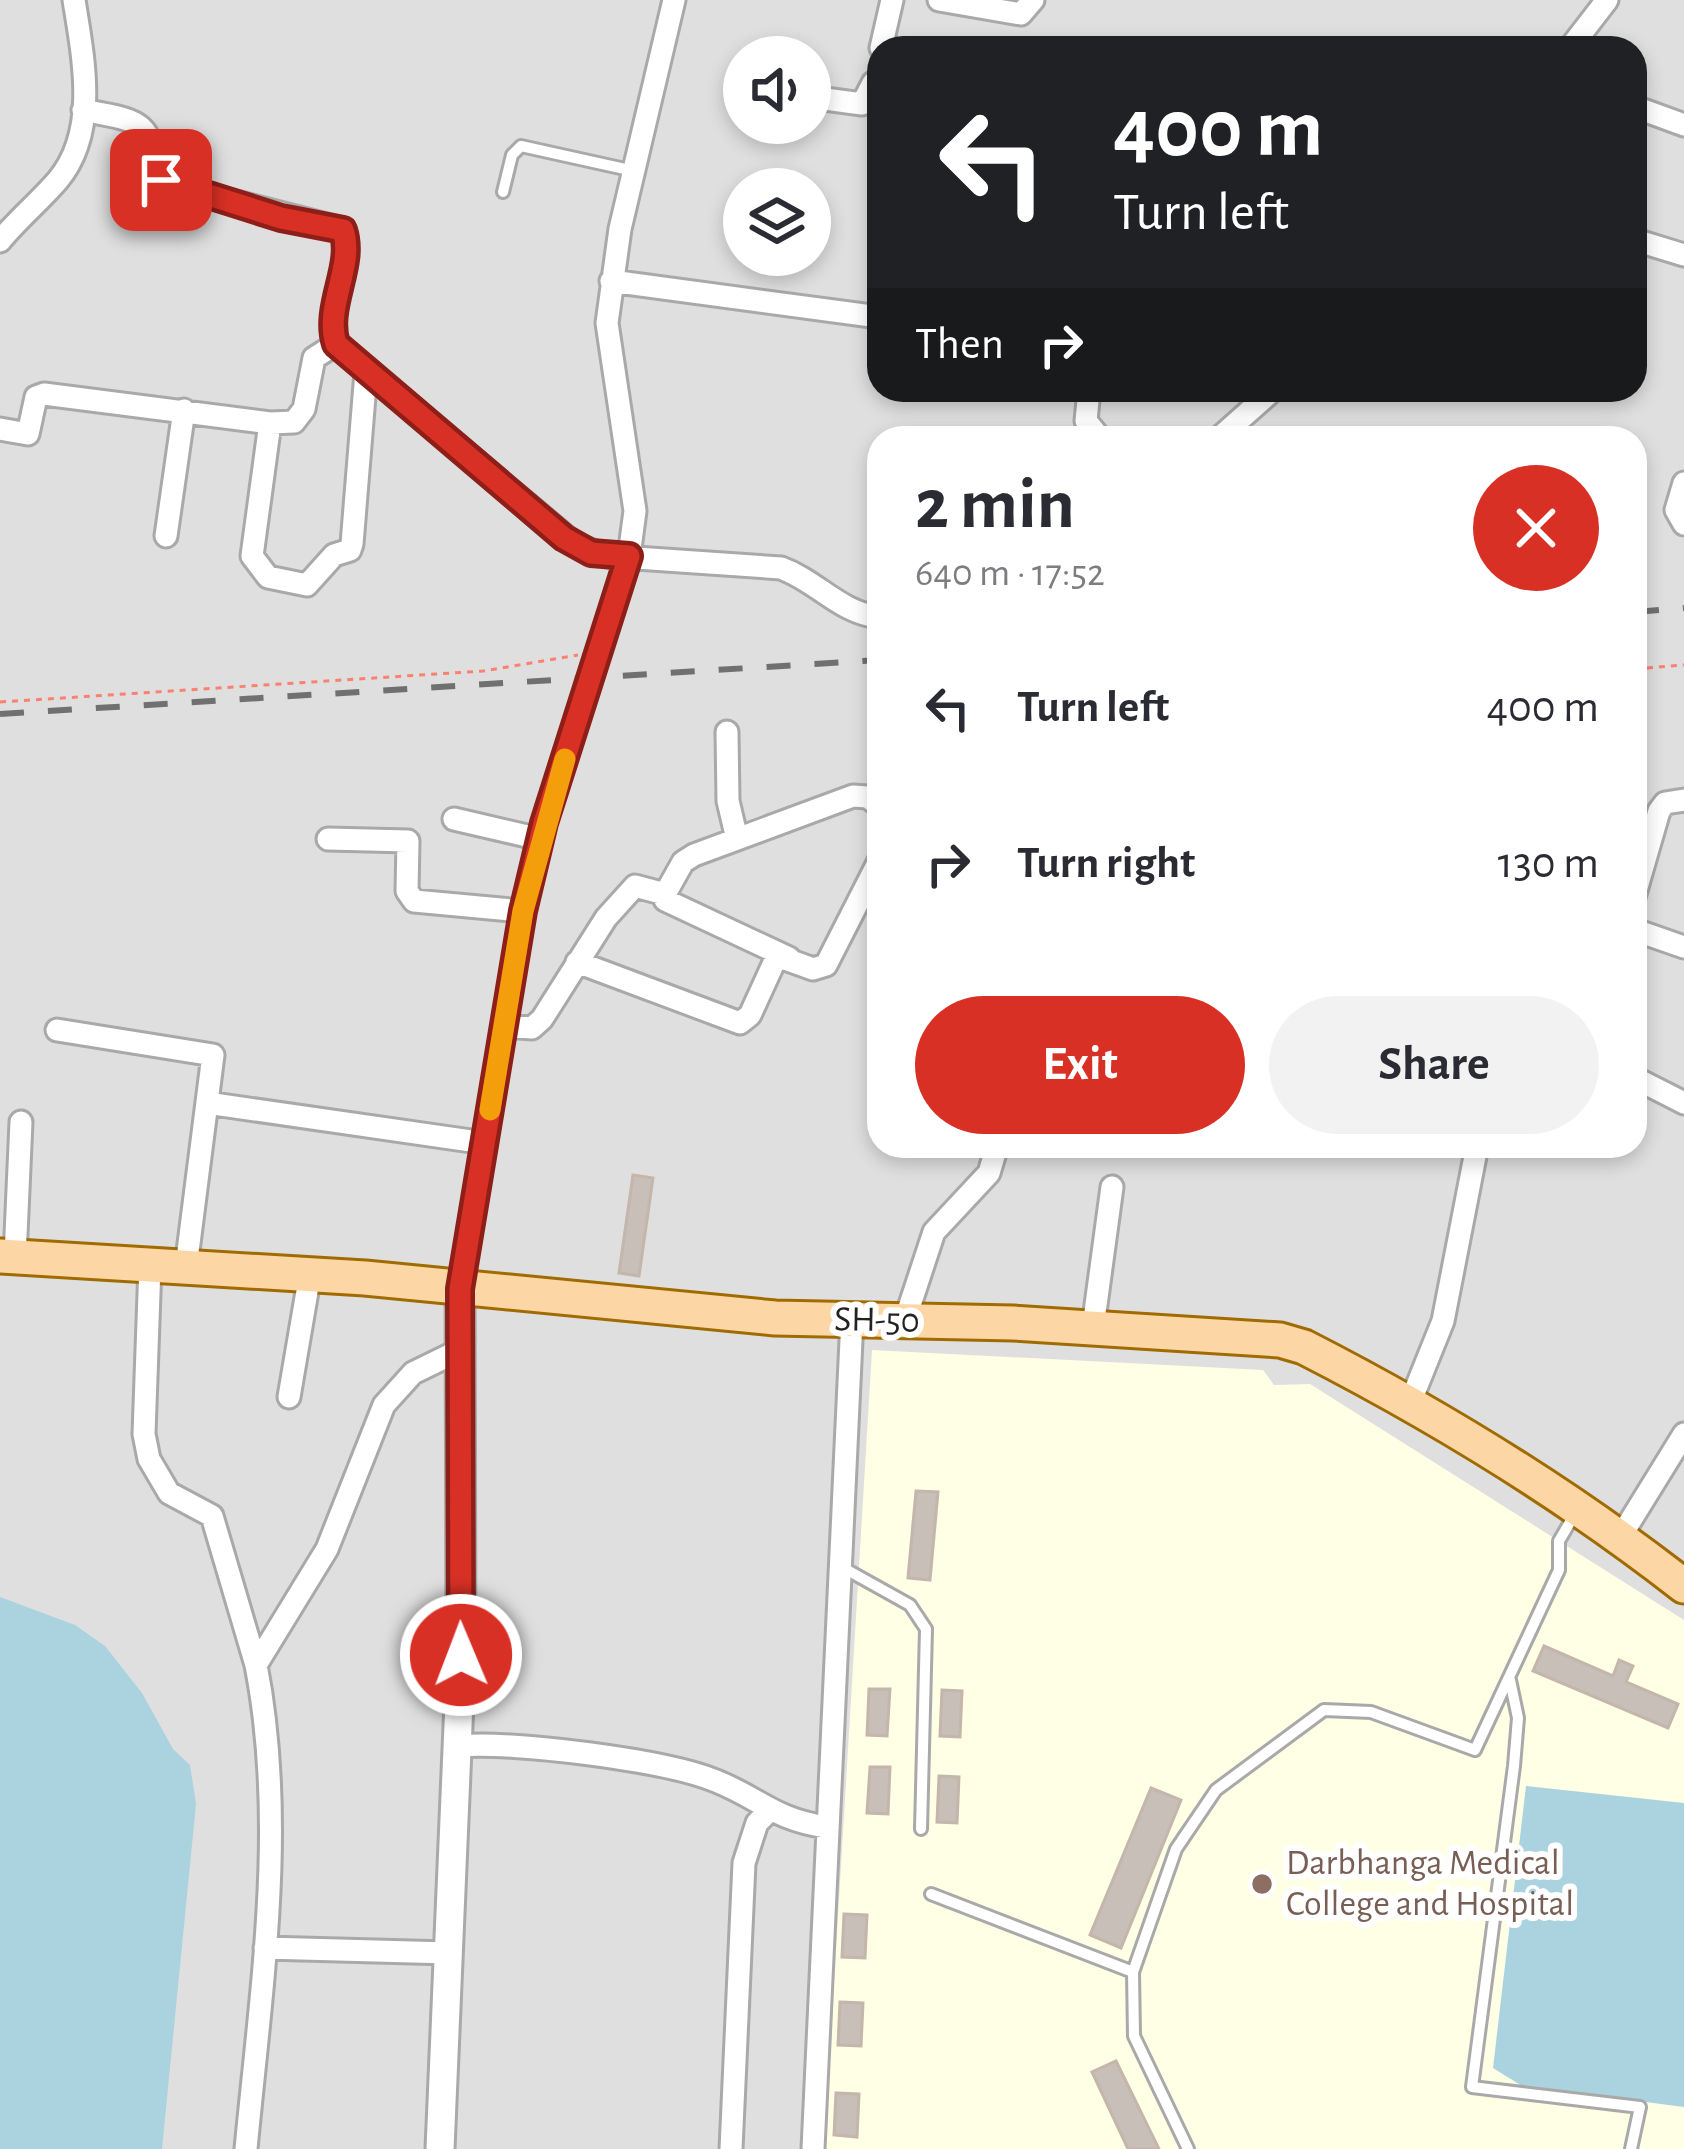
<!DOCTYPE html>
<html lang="en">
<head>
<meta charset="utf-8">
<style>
	body { margin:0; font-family:"Alegreya Sans",sans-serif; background:#f2f2f3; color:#2b2b33; height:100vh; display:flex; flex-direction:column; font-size:45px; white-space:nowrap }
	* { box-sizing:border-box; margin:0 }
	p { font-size:39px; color:#7c7c81 }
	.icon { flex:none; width:66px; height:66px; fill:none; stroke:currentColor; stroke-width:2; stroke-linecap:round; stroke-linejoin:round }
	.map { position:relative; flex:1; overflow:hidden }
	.side { position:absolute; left:867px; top:426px; width:780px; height:732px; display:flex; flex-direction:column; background:#fff; border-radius:36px; box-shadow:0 6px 18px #0003 }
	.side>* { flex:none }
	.guide { position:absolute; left:867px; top:36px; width:780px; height:366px; border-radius:36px; box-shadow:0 6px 18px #0003; background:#202124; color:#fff; overflow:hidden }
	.tools { position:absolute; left:723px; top:36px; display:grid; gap:24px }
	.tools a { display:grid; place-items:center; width:108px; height:108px; border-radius:50%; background:#fff; box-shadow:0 6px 18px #0003; font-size:60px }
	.pin { position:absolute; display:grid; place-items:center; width:102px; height:102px; color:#fff; margin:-51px; border-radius:24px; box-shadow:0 6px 18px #0006 }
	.me { position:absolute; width:132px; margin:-66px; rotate:359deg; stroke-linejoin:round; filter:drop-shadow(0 0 9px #0008) }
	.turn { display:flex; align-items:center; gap:42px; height:252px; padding:0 48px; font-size:54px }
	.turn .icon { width:156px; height:156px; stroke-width:2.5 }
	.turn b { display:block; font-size:84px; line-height:102px }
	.then { display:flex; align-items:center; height:114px; padding:0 48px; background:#0003; gap:24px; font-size:45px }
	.round { display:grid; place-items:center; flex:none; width:126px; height:126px; border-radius:63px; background:#f2f2f3 }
	.overview { display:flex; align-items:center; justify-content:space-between; height:204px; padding:0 48px }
	h1 { font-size:72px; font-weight:600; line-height:90px }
	.button { display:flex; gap:24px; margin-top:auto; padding:24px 48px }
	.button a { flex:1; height:138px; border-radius:72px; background:#d93025; color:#fff; font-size:48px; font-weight:600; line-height:138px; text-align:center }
	.button a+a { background:#f2f2f3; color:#2b2b33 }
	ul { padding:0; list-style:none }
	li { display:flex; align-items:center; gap:36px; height:156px; padding:0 48px }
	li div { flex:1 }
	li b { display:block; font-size:45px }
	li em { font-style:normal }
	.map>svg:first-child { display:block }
</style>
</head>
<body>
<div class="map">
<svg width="1684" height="2149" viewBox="0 0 1684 2149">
	<rect width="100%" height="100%" fill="#f2efe9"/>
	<path fill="#e0dfdf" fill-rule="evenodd" d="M0 0H1684V2149H0ZM879 48H1635V390H879ZM744 57H810V123H744ZM744 189H810V255H744ZM879 438H1635V1146H879Z"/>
	<path fill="#ffffe5" d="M872 1350 1263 1370 1274 1385 1310 1384 1684 1620V2149H824Z"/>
	<path fill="#aad3df" d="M0 1597 75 1625 105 1646 142 1693 173 1749 190 1765 196 1804 162 2149H0Z
		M1526 1786 1684 1803V2107L1522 2086 1493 2068Z"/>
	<path fill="#c7bfb8" stroke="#c4b6ab" stroke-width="3" d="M633 1175 653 1178 639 1276 619 1273Z
		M916 1491 938 1492 930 1580 908 1578Z
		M1544 1646 1613 1676 1619 1660 1633 1666 1626 1682 1678 1704 1668 1728 1533 1671Z
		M869 1689H890L887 1736 867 1735Z
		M942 1690 962 1691 960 1737 940 1736Z
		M870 1767H890L888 1814 867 1813Z
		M939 1776 959 1777 957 1823 937 1822Z
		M1151 1788 1181 1800 1121 1948 1090 1935Z
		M844 1914 867 1915 865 1958 842 1957Z
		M840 2002 863 2003 861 2046 838 2045Z
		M1116 2061 1159 2149H1128L1092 2072Z
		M836 2093 859 2094 857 2137 834 2135Z"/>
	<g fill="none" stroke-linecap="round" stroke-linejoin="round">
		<defs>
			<path id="service" d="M503 192 512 155 521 146 634 171
				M840 1566 910 1605 926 1629 921 1829
				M1510 1680 1518 1718 1514 1766 1472 2087 1640 2107 1631 2149
				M931 1894 1133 1972
				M1188 2149 1134 2036 1133 1972 1176 1849 1216 1790 1324 1710 1371 1712 1475 1750 1559 1570V1541L1576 1512"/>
			<path id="minor" d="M939 0 1021 14 1033 0
				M881 48 892 0
				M1570 48 1607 0
				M810 97 862 104 873 83
				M1635 107 1684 125
				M83 110C134 121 151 116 156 173L170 185 343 229C356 266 324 306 336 344L576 545 607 556 781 568C817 581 840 613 879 617
				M1635 240 1684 255
				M0 241C18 219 40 201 58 180 99 131 83 57 74 0
				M611 281 879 317
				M1089 390 1086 421 1100 438
				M270 423 252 556 268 577 307 585 334 555 350 550 352 544 366 372
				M0 429 28 434 36 397 44 394 270 423 294 422 304 409 314 358 336 344
				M1219 438 1273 390
				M1684 483 1676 510 1684 524
				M166 536 184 410
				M727 732 728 801 737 839
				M454 819 540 839
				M328 839 408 841 407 891 414 901 522 911
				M1635 894 1659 811 1665 803 1684 800
				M665 900 789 958
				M1635 930 1684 947
				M577 962 740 1023 750 1015 777 956 813 969 826 965 879 861
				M505 1026 532 1028 542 1019 606 918 635 886 665 894 683 862 694 855 853 796 867 797 879 805
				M57 1030 213 1055 186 1267
				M1635 1078 1684 1103
				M207 1103 485 1143
				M15 1257 21 1122
				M150 1265 144 1434 149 1459 169 1493 212 1516 256 1665
				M460 1289 522 911 544 823 629 556 635 511 607 323 620 229 674 0
				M905 1320 934 1232 989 1173 997 1146
				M1093 1327 1112 1187
				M289 1397 310 1274
				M1410 1403 1443 1321 1477 1146
				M1621 1536 1684 1434
				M458 1746C513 1741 665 1760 716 1781 761 1799 773 1819 826 1827
				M265 1948 449 1953
				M246 2149C261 1990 287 1823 256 1665L327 1549 384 1405 413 1373 458 1351
				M731 2149 744 1863 757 1823 768 1812
				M813 2149 852 1319"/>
			<path id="tertiary" d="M440 2149 461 1655 460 1289"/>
			<path id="primary" d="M0 1256 365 1278 775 1318 1013 1323 1280 1340 1304 1347C1437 1415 1566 1494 1684 1586"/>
		</defs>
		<use href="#service" stroke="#a9a9a9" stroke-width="16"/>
		<use href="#minor" stroke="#a9a9a9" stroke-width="27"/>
		<use href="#tertiary" stroke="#a9a9a9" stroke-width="33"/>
		<use href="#primary" stroke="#a06b00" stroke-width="39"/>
		<path stroke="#fa8072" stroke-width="3" stroke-dasharray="6 6" stroke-linecap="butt" d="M1635 669 1684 665
			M0 702 483 671 578 655"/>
		<use href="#service" stroke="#fff" stroke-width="10"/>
		<use href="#minor" stroke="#fff" stroke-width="21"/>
		<use href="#tertiary" stroke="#fff" stroke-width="27"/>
		<use href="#primary" stroke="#fcd6a4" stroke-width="33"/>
		<path stroke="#707070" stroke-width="6" stroke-dasharray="24 24" stroke-linecap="butt" d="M1635 612 1684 608
			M0 714 879 660"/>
	</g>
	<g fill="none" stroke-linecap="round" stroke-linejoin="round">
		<defs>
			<path id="route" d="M161 180 281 218 343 230C355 266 324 306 336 344L564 538 591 553 629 556 544 823 523 911 460 1289 461 1655"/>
		</defs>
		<use href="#route" stroke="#8d1f18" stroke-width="30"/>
		<use href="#route" stroke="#d93025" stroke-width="21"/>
		<path stroke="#f59e0b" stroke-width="21" d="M490 1110 523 911 565 759"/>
	</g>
	<circle fill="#8d6e63" stroke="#fff" stroke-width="4.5" cx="1262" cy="1884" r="12"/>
	<g text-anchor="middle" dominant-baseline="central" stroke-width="12" stroke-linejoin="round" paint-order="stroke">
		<g font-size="36" fill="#222" stroke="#fff">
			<text transform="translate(877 1320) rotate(1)">SH-50</text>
		</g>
		<g font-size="36" fill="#785e54" stroke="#fff" text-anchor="start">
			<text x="1286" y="1863">Darbhanga Medical<tspan x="1286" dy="41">College and Hospital</tspan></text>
		</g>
	</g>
</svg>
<div class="tools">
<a><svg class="icon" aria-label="sound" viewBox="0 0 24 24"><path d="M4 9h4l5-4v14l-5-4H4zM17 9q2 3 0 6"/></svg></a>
<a><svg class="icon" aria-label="layers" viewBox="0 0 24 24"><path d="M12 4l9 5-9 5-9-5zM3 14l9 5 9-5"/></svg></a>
</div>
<div class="pin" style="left:161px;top:180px;background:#d93025"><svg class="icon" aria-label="arrive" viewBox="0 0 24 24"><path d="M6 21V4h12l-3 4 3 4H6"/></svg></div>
<svg class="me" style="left:461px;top:1655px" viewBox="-20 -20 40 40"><circle r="17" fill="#d93025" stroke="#fff" stroke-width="3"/><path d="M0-11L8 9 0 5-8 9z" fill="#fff"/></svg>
<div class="guide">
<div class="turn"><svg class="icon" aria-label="left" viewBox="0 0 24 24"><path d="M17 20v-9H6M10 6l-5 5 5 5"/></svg><div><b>400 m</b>Turn left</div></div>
<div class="then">Then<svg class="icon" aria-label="right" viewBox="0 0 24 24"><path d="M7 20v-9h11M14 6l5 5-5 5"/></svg></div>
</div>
<section class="side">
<div class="overview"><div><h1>2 min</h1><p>640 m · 17:52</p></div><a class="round" style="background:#d93025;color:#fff"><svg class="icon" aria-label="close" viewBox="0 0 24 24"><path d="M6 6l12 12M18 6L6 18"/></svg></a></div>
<ul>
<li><svg class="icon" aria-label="left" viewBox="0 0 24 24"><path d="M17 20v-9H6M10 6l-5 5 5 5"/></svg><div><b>Turn left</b></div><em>400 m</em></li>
<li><svg class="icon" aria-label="right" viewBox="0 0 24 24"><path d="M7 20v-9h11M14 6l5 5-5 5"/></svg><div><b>Turn right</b></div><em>130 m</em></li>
</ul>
<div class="button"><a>Exit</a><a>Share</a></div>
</section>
</div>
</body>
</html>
